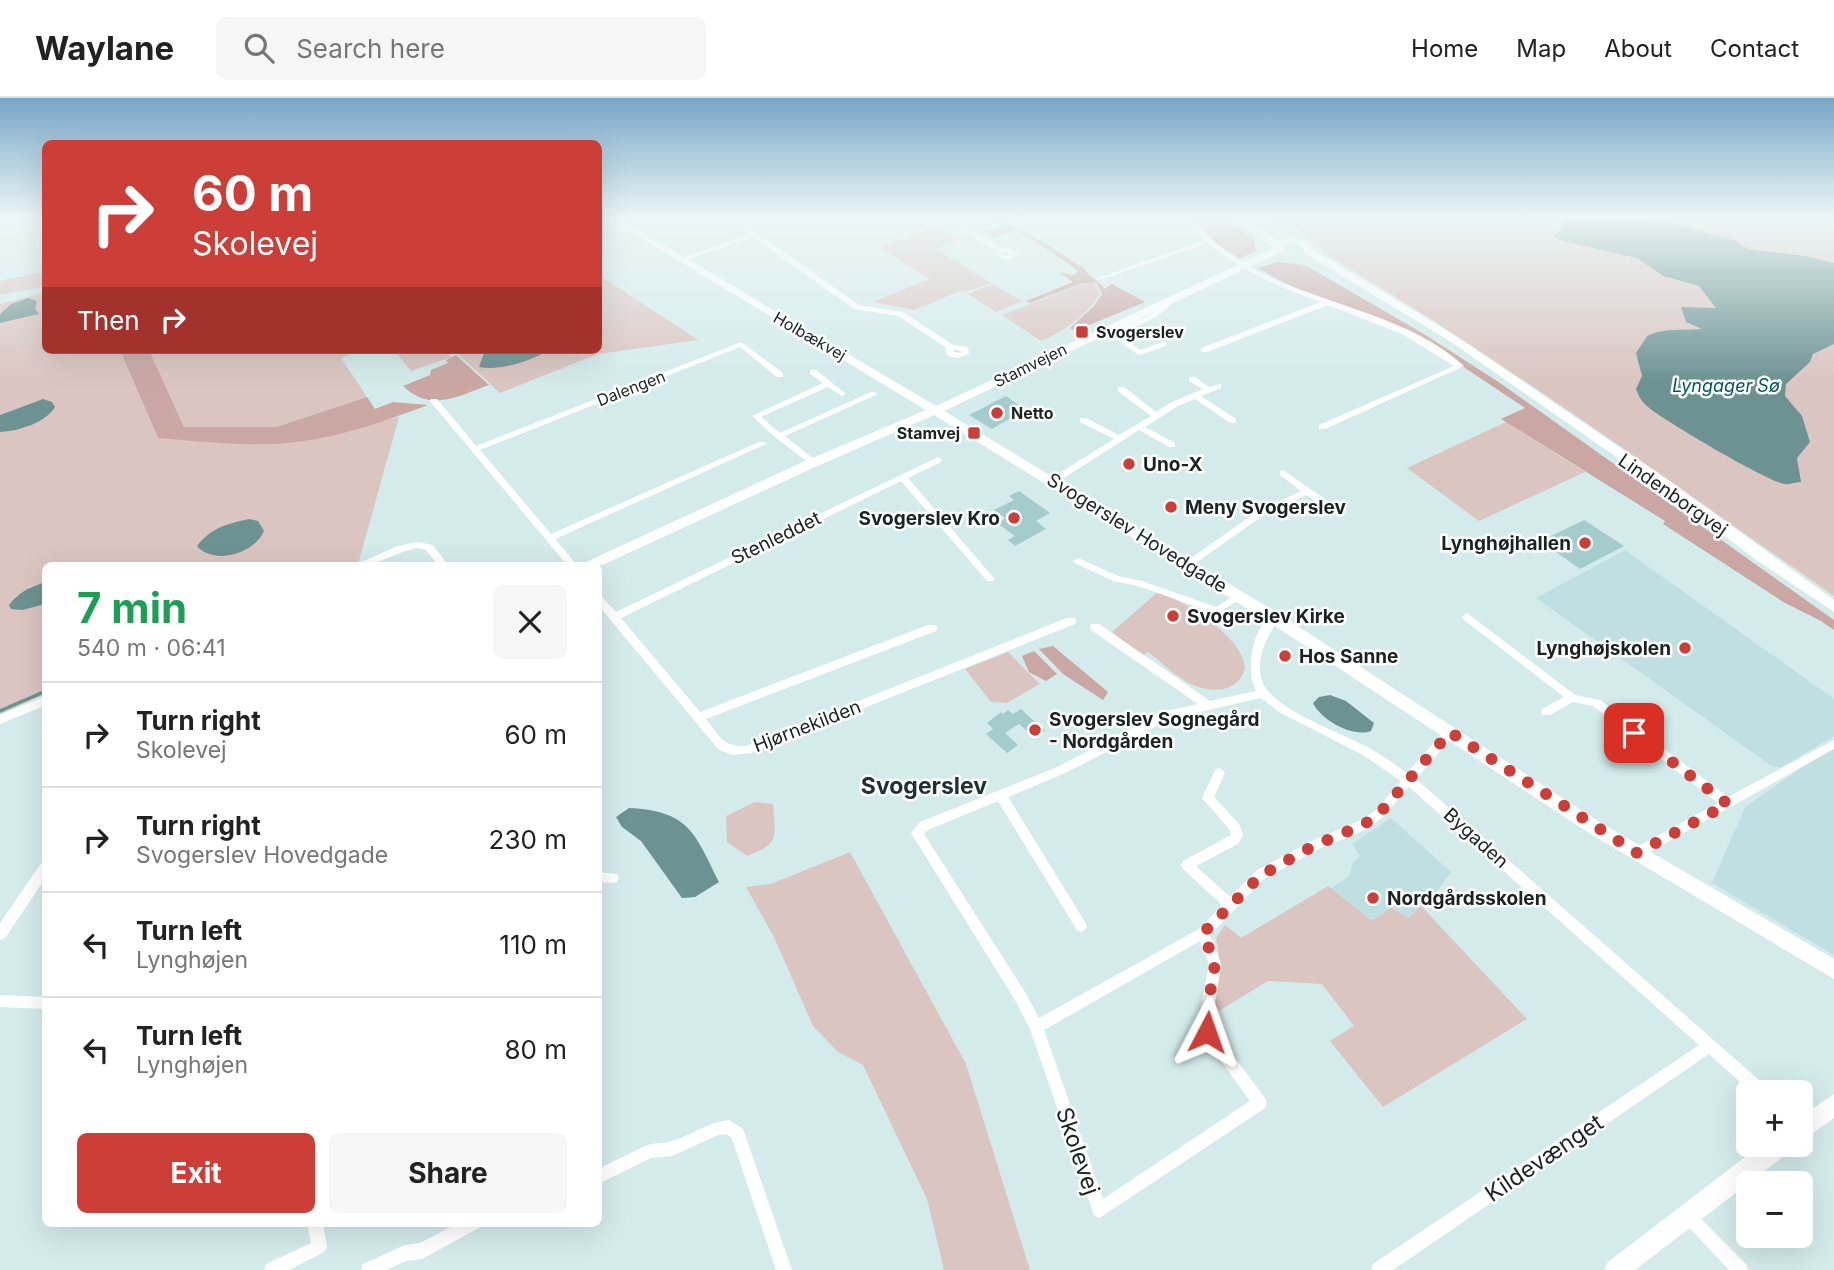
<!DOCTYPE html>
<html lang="en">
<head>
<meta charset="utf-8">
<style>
	body { margin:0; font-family:Inter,sans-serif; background:#f6f6f6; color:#222; height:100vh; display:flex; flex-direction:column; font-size:26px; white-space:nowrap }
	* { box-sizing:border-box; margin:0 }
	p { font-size:23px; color:#767676 }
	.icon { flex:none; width:38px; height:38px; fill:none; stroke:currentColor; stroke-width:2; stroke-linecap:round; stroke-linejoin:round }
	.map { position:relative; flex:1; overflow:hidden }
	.drawer { position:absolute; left:42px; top:464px; width:560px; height:665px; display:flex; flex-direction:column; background:#fff; border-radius:10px; box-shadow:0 7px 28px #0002 }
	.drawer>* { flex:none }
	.top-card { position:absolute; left:42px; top:42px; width:560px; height:214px; border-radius:10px; box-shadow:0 7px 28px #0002; background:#cc3e38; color:#fff; overflow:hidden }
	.fabs { position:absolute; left:1736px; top:982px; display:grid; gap:14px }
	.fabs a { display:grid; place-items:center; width:77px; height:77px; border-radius:10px; background:#fff; box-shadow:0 7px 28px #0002; font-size:35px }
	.pin { position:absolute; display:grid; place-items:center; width:60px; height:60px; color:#fff; margin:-30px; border-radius:14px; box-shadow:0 4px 10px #0006 }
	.me { position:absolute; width:77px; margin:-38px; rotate:4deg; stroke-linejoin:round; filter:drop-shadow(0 0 5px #0008) }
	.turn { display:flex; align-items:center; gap:24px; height:147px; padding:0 35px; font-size:32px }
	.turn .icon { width:91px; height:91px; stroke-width:2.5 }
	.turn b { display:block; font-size:49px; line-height:60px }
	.then { display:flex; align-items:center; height:66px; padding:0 35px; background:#0003; gap:14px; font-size:26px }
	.round { display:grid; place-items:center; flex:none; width:74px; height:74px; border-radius:10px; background:#f6f6f6 }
	.head { display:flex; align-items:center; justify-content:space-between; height:119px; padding:0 35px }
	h1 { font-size:42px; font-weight:700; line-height:52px; color:#1e9e55 }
	.primary-button { display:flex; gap:14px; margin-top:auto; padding:14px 35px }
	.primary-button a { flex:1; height:80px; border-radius:10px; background:#cc3e38; color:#fff; font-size:28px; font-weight:700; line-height:80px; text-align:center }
	.primary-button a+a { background:#f6f6f6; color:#222 }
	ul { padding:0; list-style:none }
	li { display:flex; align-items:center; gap:21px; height:105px; padding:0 35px; border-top:2px solid #e0e0e0 }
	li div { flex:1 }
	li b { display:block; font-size:26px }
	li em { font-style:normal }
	header { display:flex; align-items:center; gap:42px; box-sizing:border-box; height:98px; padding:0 35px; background:#fff; border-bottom:2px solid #e0e0e0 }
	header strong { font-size:33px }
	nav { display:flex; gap:38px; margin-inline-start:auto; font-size:24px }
	.search { width:490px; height:63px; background:#f6f6f6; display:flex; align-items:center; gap:18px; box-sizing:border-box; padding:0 24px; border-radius:10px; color:#767676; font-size:26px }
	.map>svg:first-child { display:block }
</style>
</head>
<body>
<header>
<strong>Waylane</strong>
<div class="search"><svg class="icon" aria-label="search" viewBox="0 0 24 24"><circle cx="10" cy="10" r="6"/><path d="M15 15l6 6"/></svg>Search here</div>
<nav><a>Home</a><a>Map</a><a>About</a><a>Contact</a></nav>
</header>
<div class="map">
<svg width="1834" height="1172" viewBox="0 0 1834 1172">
	<rect width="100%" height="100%" fill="#d4ebeb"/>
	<path fill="#bfdfe0" d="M1625 452 1834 601V638L1780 670 1770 667 1536 500Z
		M1834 647V857L1712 785 1745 709Z
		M1391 720 1451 774 1401 842 1279 823 1350 778 1352 766 1360 758 1352 746Z"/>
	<path fill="#dbc5c1" d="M1272 120H1834V498C1666 381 1500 260 1324 155 1320 141 1285 126 1272 120Z
		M937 128 960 141 936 151 991 185 966 194 960 193 914 212 873 204 930 181 879 149Z
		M45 173 46 252H120L158 340 303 343 399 319 359 463 349 467H46L45 484 29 489 23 512 45 506V596L0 616V334L7 333 43 301 0 317V225L31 218 35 212 23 201 0 216V206L45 194 43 189 0 197V183Z
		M599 177 698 242 598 256 500 295 454 252H598Z
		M1095 184 1100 196C1085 219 1066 232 1041 243L1002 217 1080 187Z
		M993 186 1022 203 996 214 968 196Z
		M149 252H360L341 260 367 299 276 329H184Z
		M394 252H445L451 259 411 273Z
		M1506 324 1585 374 1479 423 1407 370Z
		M1159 493C1187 507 1240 535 1245 569 1240 596 1208 596 1187 584 1173 576 1161 564 1148 554L1142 558 1112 534Z
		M1008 554 1040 586 1007 605 991 604 965 571Z
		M755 704 773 706C775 740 781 745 747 758L727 744 726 718Z
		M850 754 966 966 1030 1172H944L927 1101 863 967 838 954 813 928 773 837 746 789 771 786Z
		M1328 788 1372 823 1391 810 1409 820 1421 808 1527 921 1383 1009 1330 943 1354 928 1322 886 1268 883 1212 917 1221 871 1216 840 1225 827 1241 840Z"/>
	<path fill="#caa7a3" d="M996 120C1005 120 1008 125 1016 129 1040 141 1062 156 1085 171 1088 180 1100 182 1104 191L1112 186 1145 204 1075 233 1070 230 1094 208 1102 196 1096 184 1080 186 1030 205 1026 203 1073 184 1060 175 1074 177 1078 174C1075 168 1025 138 1015 132L994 141 984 134 1001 127Z
		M1193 120H1222L1253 139 1256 153 1240 161 1207 139Z
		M1278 164 1305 167 1424 236 1500 285 1834 522V532L1821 523 1785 505 1663 426 1665 423 1501 321 1525 310 1417 238 1296 191 1257 170Z
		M120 252H149L184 329H276L367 299 375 311 393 304 428 307C389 322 345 337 304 343 256 350 206 344 158 340Z
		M456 257 489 287C458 298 431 315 403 288L430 277 431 272 448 265 446 262Z
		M1053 548 1108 594 1103 602 1129 619 1063 576 1039 551Z
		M1034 553 1057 576 1046 583 1029 574 1022 558Z"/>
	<path fill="#6d9292" d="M1572 120H1620L1676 126 1736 143 1747 151 1806 158 1834 165V246L1813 256 1810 264 1786 286 1785 298 1802 318 1810 344 1797 360 1801 384C1796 384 1789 387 1785 386 1768 384 1663 322 1648 309 1642 304 1639 299 1636 291L1642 278 1636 255 1647 238C1666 229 1682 233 1702 231L1686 224 1681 209 1716 210 1699 188 1663 178 1637 160 1558 142 1554 138 1562 131 1564 122Z
		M28 200 37 203 35 211 39 216 0 225V216L11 206Z
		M485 252H549C531 263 500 273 479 269Z
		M43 301 52 304 55 309C45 325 19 333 0 334V317Z
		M249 421 258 423 264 433C255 455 214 468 197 448 212 429 227 426 249 421Z
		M45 484V506L23 512 11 511 9 507C19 494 30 489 45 484Z
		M1330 597 1346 603 1374 625 1371 633C1353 640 1321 622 1313 605L1319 599Z
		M629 710C689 713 695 735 719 784L695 799 682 800 641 743 622 729 616 719Z"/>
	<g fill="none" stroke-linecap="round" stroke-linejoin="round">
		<path stroke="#6d9292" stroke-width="3.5" d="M0 613 46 593"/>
	</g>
	<path fill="#a5cccd" d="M1006 298 1025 312 992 331 969 317Z
		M1019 393 1050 415 1036 423 1046 431 1015 448 1008 442 1015 438 997 425 1005 420 994 412 1014 402 1009 398Z
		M1584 422 1624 448 1580 471 1556 454 1560 452 1545 441Z
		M1021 611 1045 633 1035 640 1019 626 1005 635 1018 647 1007 655 986 636 993 631 987 625 1001 614 1003 616 1008 612 1013 616Z"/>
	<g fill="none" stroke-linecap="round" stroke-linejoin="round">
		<path fill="#fff" fill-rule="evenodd" d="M728 120H735L757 135 859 207 903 214 953 247 968 249 969 256 958 260 948 258 945 252 947 250 898 218 854 211 753 139 683 163H679V161L749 136ZM955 251 961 253V255L954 254 953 253Z
			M942 120H949L1002 150 1012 151 1019 156 1006 162 996 158 995 157 997 153ZM1003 154 1011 156 1006 158 1002 156Z
			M1023 120H1032L1012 126 1009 124Z
			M1186 120H1192C1204 133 1216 146 1231 157 1301 206 1400 210 1464 268L1325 331H1319V327L1454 268 1402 236 1328 207 1207 254H1201V250L1321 204C1280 190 1242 173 1208 145L1100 182 1095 181 1205 142Z
			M1172 198 1176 200C1162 220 1140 228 1117 235L1140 252 1163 244H1166V248L1139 257 1110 237 1091 241 1087 239 1121 229 1146 219 1156 213Z
			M741 244 783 275V279H777L740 249 480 352 551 436 759 344H765L766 346 555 441 577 467H567L430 303 431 301H437L476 348Z
			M810 272H816L846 296 842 298 828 289 761 319 780 335 871 294H874L878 296 785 338 816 363V367L813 368 776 340 752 318 823 285 810 276Z
			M1189 279H1195L1209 289 1221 286V290L1201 298 1236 321V325H1230L1195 301 1178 308 1145 329 1175 345V349H1169L1139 332 1056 385H1050V381L1114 341 1080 324V320H1086L1119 337 1151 318 1118 293V289H1124L1156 314 1172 304 1203 291 1189 283Z
			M938 359 942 362 941 364 908 380 993 479 995 481 993 483H987L901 383 621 520 700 614 928 527H936L937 530 936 533 706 621C720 638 722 649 746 648L1067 520H1075L1076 523 1075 526 751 655 733 657 719 652 598 507V497L601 498 616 514Z
			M1283 372 1329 404V408H1323L1306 397 1261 419 1190 469H1184L1182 467 1184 465 1255 415 1301 393 1280 377V373Z
			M417 444 433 447 448 467H438L426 452 417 450 405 453 370 467H357L359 465 398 448Z
			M1078 460 1118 478 1142 483 1216 509 1237 496H1243L1245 498 1217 516 1138 488 1113 483 1075 465 1073 463Z
			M1467 515 1575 597 1600 602 1728 699 1834 642V651L1641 759 1637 760 1633 759 1631 755 1633 751 1718 705 1593 608 1573 604 1550 617H1542L1541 614 1542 611 1564 599 1463 521 1462 519Z
			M1274 516 1279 520C1267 539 1254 562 1263 585 1273 611 1342 635 1367 649 1381 656 1394 666 1407 675L1446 631H1454L1455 634 1454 637 1416 681 1767 989 1769 994H1751L1709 956 1393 1172H1371L1373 1166 1699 947 1409 689 1383 719 1367 731 1317 752 1264 781 1210 837 1221 866 1213 919 1214 932 1265 1000 1267 1005 1265 1010 1104 1117 1099 1120 1094 1117 1030 931 1015 902 911 735 920 724 1055 670 1166 613 1198 606 1091 532 1090 529 1091 526H1099L1210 603 1256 593C1245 571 1252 529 1274 516ZM1261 600 1279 614 1363 657 1401 683 1375 713 1359 723 1309 744 1256 773 1230 799 1196 768 1238 746 1243 737 1239 726 1214 699 1225 675 1223 672 1219 670 1215 672 1202 700 1230 732 1231 737 1183 763 1181 767 1183 771 1222 807 1199 831 1039 920 1025 894 924 736 928 732 998 703 1077 832 1081 834 1085 832 1087 828 1085 824 1008 699 1063 676 1173 620ZM1200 843 1209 866 1199 919 1200 934 1250 1003 1103 1101 1044 932Z
			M46 598V607L0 626V617Z
			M46 763V779L5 840 0 842V825L42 764Z
			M598 774 617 776 619 780 617 784 613 785 598 784Z
			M0 897 46 899V911L0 909Z
			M729 1022 743 1031 792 1172H776L732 1041 727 1036 718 1037 672 1058 651 1060 598 1086V1071L645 1048C654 1044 663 1046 672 1043 692 1037 708 1024 729 1022Z
			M1688 1110 1693 1113 1746 1166 1748 1172H1729L1683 1123 1680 1118 1683 1113Z
			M307 1125H323L327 1149 324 1154 289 1172H264L266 1166 311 1145Z
			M458 1125H482L479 1130 422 1161 406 1163 386 1172H361L363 1166 405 1147 420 1145Z"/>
		<path fill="#fff" fill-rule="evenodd" d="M608 120H618L936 308 1274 150 1231 120H1241L1279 142 1290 139 1308 144 1312 151 1456 238 1665 380 1834 502V514L1755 461 1655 386 1448 242 1304 155 1301 148 1290 145 1283 148V153L944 313 1279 516 1601 725 1834 861V881L1589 735 1269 524 934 317 813 370 598 469V467H584L586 464 803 364 926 312Z
			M1834 996V1020L1801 1043V1019Z
			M1762 1046H1792L1789 1054 1635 1172H1604L1608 1164Z"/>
	</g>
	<linearGradient id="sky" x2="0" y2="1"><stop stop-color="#77a6c6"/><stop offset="0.42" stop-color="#ecf6f6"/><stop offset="1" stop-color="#ecf6f6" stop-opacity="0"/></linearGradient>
	<rect width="1834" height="284" fill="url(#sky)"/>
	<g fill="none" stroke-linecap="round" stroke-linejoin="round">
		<path stroke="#cc3e38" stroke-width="12" stroke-dasharray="0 21.6" d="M1207 934 1206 919 1215 866 1203 835 1260 778 1313 748 1363 727 1379 716 1450 634 1637 755 1728 706 1634 635"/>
	</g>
	<g fill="#cc3e38" stroke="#fff" stroke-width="2.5">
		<rect x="1075" y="227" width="14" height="14" rx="3.5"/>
		<circle cx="997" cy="315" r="7"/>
		<rect x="967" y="328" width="14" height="14" rx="3.5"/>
		<circle cx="1129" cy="366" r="7"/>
		<circle cx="1171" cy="409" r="7"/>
		<circle cx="1014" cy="420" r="7"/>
		<circle cx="1585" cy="445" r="7"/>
		<circle cx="1173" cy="518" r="7"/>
		<circle cx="1685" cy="550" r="7"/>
		<circle cx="1285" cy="558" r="7"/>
		<circle cx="1035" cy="632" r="7"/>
		<circle cx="1373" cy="800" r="7"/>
	</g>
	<g text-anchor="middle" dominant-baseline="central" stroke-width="5" stroke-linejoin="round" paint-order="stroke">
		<g font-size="16" font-weight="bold" fill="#1a2222" stroke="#fff" text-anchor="start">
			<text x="1096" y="234">Svogerslev</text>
			<text x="1011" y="315">Netto</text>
			<text x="960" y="335" text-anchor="end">Stamvej</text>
		</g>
		<g font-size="16" fill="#1a2222" stroke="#fff">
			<text transform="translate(810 238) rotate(30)">Holbækvej</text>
			<text transform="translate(1030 267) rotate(-26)">Stamvejen</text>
			<text transform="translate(631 290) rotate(-21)">Dalengen</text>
		</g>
		<g font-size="18" font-style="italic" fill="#00585a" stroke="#fff">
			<text x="1726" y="287">Lyngager Sø</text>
		</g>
		<g font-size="19" font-weight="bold" fill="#1a2222" stroke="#fff" text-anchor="start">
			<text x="1143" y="366">Uno-X</text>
			<text x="1185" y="409">Meny Svogerslev</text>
			<text x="1000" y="420" text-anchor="end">Svogerslev Kro</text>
			<text x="1571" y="445" text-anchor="end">Lynghøjhallen</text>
			<text x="1187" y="518">Svogerslev Kirke</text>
			<text x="1671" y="550" text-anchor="end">Lynghøjskolen</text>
			<text x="1299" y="558">Hos Sanne</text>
			<text x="1049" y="621">Svogerslev Sognegård<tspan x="1049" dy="22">- Nordgården</tspan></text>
			<text x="1387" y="800">Nordgårdsskolen</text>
		</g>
		<g font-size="19" fill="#1a2222" stroke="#fff">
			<text transform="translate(1673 397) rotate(35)">Lindenborgvej</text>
			<text transform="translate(1137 435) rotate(32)">Svogerslev Hovedgade</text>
			<text transform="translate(776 440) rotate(-26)">Stenleddet</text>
			<text transform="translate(807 628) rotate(-21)">Hjørnekilden</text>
			<text transform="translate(1476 740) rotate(42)">Bygaden</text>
		</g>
		<g font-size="23" font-weight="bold" fill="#1f3132" stroke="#fff">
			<text x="924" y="688">Svogerslev</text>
		</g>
		<g font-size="23" fill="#1a2222" stroke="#fff">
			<text transform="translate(1078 1053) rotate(71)">Skolevej</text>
			<text transform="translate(1544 1060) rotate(-34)">Kildevænget</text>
		</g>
	</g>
</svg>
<div class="fabs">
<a>+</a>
<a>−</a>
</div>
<div class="pin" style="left:1634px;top:635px;background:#d93025"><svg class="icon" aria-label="arrive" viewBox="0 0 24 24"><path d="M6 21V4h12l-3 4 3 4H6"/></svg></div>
<svg class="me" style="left:1207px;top:934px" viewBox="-20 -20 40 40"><path d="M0-17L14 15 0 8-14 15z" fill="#cc3e38" stroke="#fff" stroke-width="4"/></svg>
<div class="top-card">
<div class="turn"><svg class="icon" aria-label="right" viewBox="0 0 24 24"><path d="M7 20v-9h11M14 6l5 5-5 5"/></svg><div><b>60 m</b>Skolevej</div></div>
<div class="then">Then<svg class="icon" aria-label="right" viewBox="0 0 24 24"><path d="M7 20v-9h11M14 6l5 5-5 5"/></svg></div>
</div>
<section class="drawer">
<div class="head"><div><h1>7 min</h1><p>540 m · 06:41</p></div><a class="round"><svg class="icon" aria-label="close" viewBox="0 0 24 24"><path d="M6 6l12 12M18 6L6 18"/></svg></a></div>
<ul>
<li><svg class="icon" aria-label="right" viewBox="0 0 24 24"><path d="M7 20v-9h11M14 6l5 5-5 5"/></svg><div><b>Turn right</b><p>Skolevej</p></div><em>60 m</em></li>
<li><svg class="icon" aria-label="right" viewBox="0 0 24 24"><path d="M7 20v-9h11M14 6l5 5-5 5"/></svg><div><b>Turn right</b><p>Svogerslev Hovedgade</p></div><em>230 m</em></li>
<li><svg class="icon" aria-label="left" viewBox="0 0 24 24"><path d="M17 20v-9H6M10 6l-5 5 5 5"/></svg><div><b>Turn left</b><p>Lynghøjen</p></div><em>110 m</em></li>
<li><svg class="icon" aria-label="left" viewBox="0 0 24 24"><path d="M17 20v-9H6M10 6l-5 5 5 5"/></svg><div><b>Turn left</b><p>Lynghøjen</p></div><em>80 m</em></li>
</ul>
<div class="primary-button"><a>Exit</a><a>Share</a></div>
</section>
</div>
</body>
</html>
